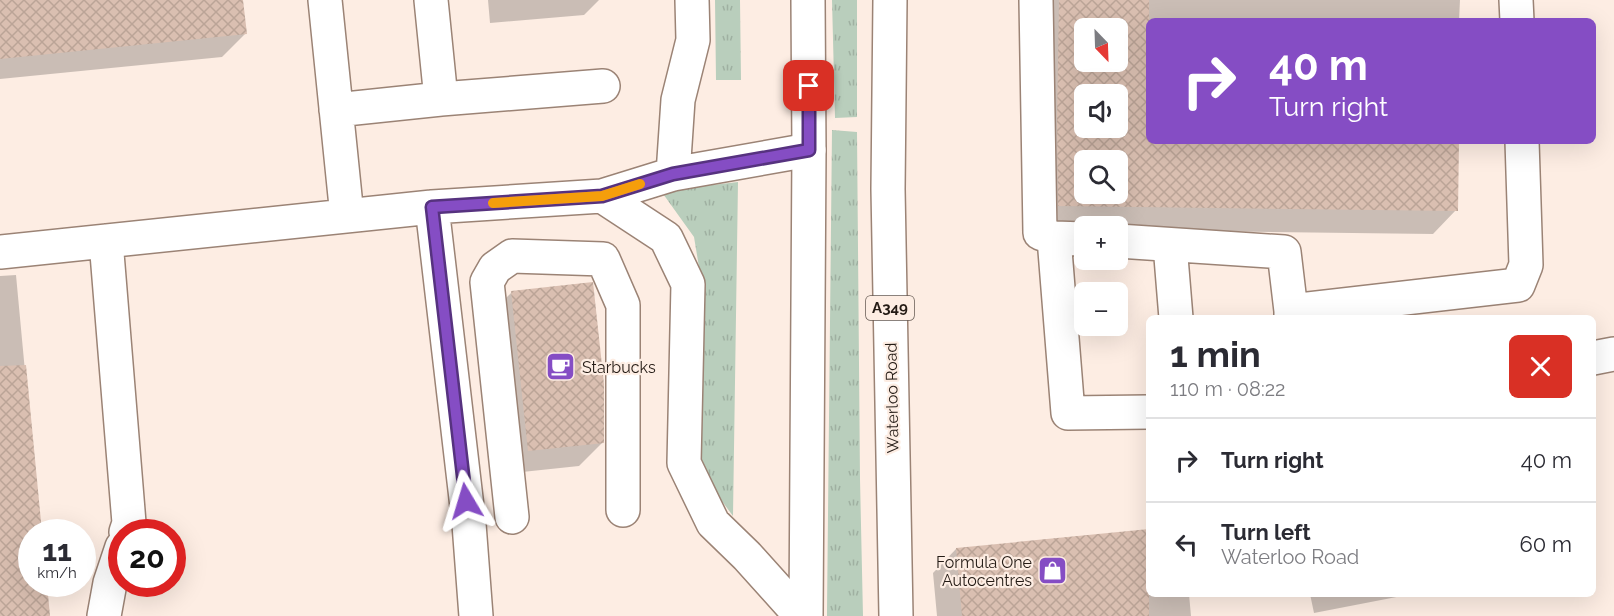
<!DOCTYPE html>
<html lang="en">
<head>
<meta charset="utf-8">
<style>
	body { margin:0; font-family:Raleway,sans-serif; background:#f2f2f3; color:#2b2b33; height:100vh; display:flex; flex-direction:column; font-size:22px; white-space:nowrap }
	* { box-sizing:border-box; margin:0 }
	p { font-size:20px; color:#7c7c81 }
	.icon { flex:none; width:33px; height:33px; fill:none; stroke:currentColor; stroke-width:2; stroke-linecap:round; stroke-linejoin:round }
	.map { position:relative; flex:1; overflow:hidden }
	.sheet { position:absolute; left:1146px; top:315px; width:450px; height:282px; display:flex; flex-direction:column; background:#fff; border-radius:9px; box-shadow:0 6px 24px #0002 }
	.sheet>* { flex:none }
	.hud { position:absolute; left:1146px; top:18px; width:450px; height:126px; border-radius:9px; box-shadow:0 6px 24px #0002; background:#854dc4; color:#fff; overflow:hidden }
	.needle { width:39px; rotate:157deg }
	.controls { position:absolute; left:1074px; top:18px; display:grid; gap:12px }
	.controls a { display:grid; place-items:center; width:54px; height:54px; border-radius:9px; background:#fff; box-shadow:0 6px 24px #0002; font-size:30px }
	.speed { position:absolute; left:18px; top:519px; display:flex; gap:12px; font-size:30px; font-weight:700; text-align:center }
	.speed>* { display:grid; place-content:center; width:78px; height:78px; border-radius:50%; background:#fff; box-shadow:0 6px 24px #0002; line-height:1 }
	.speed small { font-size:15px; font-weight:400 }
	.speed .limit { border:9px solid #d22; background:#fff; color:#111 }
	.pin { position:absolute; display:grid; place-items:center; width:51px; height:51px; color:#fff; margin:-26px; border-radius:12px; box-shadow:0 3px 9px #0006 }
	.me { position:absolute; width:66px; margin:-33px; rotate:353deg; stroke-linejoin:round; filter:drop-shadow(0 0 4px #0008) }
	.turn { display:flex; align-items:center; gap:21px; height:126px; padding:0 24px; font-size:27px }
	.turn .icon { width:78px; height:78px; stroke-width:2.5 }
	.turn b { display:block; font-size:42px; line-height:51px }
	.round { display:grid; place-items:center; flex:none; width:63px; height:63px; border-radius:9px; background:#f2f2f3 }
	.overview { display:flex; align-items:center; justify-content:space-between; height:102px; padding:0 24px }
	h1 { font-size:36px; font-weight:700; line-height:45px }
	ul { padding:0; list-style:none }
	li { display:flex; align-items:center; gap:18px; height:84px; padding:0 24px; border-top:2px solid #e1e1e2 }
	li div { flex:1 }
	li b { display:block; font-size:22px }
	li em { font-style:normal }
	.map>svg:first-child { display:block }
</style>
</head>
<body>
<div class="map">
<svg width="1614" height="616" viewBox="0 0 1614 616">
	<defs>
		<pattern id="grass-tufts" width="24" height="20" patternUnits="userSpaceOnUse" patternTransform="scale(1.5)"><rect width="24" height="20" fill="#b9cebc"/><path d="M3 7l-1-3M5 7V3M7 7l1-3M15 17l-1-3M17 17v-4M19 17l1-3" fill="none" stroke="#9fb0a1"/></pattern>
		<pattern id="building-cross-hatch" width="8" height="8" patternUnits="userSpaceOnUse" patternTransform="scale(1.5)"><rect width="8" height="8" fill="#dabfb1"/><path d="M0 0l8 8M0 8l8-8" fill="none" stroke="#bba497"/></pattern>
	</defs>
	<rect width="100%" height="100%" fill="#fdede3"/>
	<path fill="url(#grass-tufts)" d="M715 0H740L741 80H716Z
		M832 0H857V117L835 118Z
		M832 130 857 132 860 479 863 616H827V611Z
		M738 182 733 516 698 469 702 285 694 237 661 191Z"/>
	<path fill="#0003" fill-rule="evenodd" d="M0 0H242L245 34 222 57 0 79Z
		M488 0H599L584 15 490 23Z
		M1036 0H1460L1459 21H1149V141H1457L1456 210 1433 234 1118 230V226L1035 229ZM1084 28H1118V62H1084ZM1084 94H1118V128H1084ZM1084 160H1118V194H1084Z
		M16 275 40 532H32V584H45L48 616H0V276Z
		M511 293 603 442 579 466 504 474 488 316Z
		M1149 530V594H1189L1191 616H937L933 573 956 549Z
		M1310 594H1412L1314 613Z"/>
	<path fill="url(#building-cross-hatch)" fill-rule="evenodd" d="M0 0H243L247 34 0 59Z
		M1059 0H1149V141H1459L1458 211 1058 206 1057 122ZM1084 28H1118V62H1084ZM1084 94H1118V128H1084ZM1084 160H1118V194H1084Z
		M593 282 604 384V443L528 451 511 291Z
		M26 365 42 532H32V584H47L50 616H0V366Z
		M1149 529V616H962L956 548Z"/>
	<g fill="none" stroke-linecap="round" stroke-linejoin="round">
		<defs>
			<path id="minor" d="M325 0 347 216
				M431 0 441 99
				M1036 0 1040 233 1054 238 1084 239
				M1516 0 1517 21
				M336 110 441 99 603 86
				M673 174 678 100 693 40 692 0
				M602 196 666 238 688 284 684 463 713 523 747 556 801 616
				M432 207 469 524 476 616
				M1054 238 1068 413 1149 412
				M106 241 129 523 126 532
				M1118 241 1284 252 1291 311
				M1170 245 1176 318
				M0 252 432 207 602 196 673 174 809 150
				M1291 318V311L1518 285 1526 265 1522 141
				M1593 358 1614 354
				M512 517 487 282 495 268 512 256 603 259 623 305V510
				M104 616 110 583 122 547"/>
			<path id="major" d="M890 0 888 189 896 616
				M806 616 809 150 808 0"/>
		</defs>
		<use href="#minor" stroke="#9b8375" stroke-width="36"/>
		<use href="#major" stroke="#9b8375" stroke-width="36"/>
		<use href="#minor" stroke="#fff" stroke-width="33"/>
		<use href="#major" stroke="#fff" stroke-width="33"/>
	</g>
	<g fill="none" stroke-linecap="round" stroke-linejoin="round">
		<defs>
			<path id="route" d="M466 501 432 207 602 196 673 174 809 150V86"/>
		</defs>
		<use href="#route" stroke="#56327f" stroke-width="15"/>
		<use href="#route" stroke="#854dc4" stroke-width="10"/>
		<path stroke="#f59e0b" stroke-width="10" d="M493 203 602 196 640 184"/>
	</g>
	<defs>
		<symbol id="cafe-square" viewBox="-11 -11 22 22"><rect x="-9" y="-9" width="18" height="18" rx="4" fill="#854dc4" stroke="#fdede3"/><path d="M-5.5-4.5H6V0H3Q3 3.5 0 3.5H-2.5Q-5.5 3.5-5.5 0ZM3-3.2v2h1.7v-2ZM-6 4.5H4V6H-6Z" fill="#fff"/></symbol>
		<symbol id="shop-square" viewBox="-11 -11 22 22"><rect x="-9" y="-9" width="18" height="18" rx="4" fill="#854dc4" stroke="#fdede3"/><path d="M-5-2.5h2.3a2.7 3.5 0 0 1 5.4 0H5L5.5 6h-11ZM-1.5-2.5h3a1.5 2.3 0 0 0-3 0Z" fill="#fff"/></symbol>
	</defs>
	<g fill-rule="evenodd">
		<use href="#cafe-square" x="544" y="350" width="33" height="33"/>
		<use href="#shop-square" x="1036" y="554" width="33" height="33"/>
	</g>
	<g text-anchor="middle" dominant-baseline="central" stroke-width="4.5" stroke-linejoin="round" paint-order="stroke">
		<rect fill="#fdede3" stroke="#655a53" stroke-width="1.5" x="866" y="296" width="48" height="24" rx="4.5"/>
		<g font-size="15" font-weight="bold" fill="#241b15">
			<text x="890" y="308">A349</text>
		</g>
		<g font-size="16" fill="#241b15" stroke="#fdede3" text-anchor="start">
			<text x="582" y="367">Starbucks</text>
			<text x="1032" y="562" text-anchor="end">Formula One<tspan x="1032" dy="18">Autocentres</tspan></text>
		</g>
		<g font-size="16" fill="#241b15" stroke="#fdede3">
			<text transform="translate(892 398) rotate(-91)">Waterloo Road</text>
		</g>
	</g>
</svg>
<div class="controls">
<a><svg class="needle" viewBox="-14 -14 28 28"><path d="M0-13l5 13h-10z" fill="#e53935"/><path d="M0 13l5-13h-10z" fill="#7c7c81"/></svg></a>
<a><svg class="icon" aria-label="sound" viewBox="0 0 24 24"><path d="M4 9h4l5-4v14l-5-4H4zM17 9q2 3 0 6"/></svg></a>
<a><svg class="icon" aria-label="search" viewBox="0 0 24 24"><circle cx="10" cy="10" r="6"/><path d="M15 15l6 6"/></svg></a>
<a>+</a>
<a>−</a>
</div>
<div class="speed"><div>11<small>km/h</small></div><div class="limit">20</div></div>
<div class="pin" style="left:809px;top:86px;background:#d93025"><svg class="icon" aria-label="arrive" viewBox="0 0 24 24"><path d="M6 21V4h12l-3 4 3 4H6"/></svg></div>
<svg class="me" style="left:466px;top:501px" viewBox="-20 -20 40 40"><path d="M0-17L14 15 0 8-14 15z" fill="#854dc4" stroke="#fff" stroke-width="4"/></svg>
<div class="hud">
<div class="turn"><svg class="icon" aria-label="right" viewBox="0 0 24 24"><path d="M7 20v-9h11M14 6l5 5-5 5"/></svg><div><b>40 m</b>Turn right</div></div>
</div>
<section class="sheet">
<div class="overview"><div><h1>1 min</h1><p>110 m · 08:22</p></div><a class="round" style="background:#d93025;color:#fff"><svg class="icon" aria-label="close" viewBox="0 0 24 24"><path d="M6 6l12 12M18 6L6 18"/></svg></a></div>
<ul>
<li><svg class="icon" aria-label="right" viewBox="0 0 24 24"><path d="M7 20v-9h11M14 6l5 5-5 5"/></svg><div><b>Turn right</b></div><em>40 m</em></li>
<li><svg class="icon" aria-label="left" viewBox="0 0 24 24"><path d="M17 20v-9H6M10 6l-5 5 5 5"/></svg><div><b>Turn left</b><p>Waterloo Road</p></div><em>60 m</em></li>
</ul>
</section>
</div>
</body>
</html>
